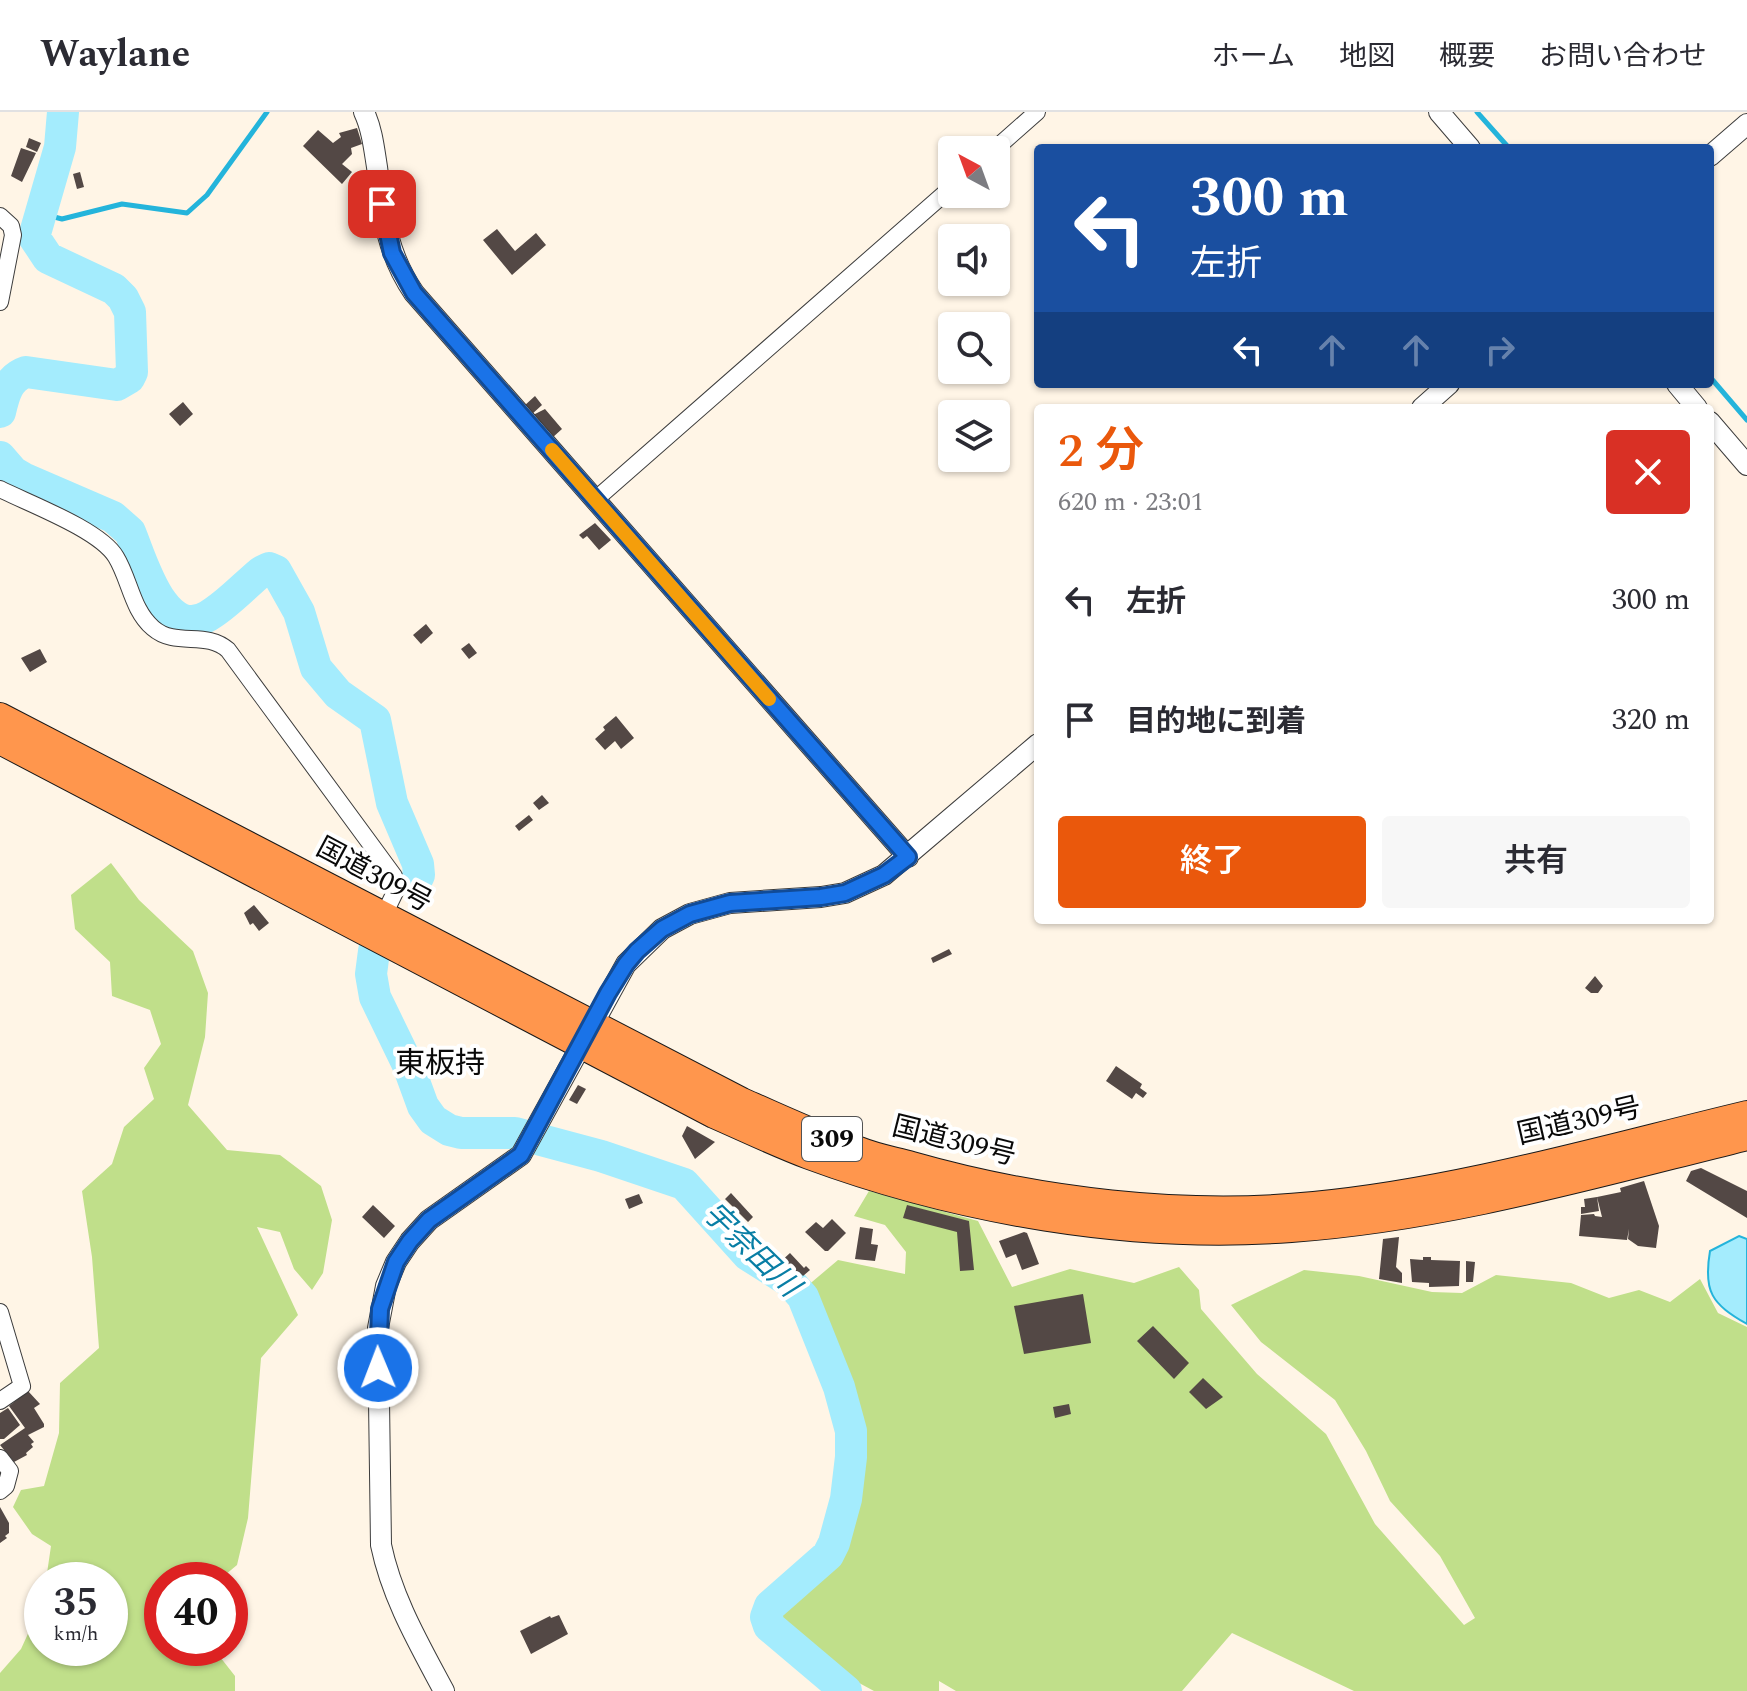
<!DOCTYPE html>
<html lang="ja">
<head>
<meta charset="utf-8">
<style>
	body { margin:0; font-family:Spectral,"Noto Sans JP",serif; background:#f7f7f7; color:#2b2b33; height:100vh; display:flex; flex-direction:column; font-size:30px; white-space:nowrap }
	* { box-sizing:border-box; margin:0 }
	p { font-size:26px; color:#7c7c81 }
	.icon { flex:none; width:44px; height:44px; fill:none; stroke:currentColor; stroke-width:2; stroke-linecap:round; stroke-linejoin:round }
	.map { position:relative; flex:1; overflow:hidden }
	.side { position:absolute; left:1034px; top:292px; width:680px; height:520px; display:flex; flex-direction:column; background:#fff; border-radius:8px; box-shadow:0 2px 6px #0004 }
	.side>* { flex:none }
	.guide { position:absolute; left:1034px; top:32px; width:680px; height:244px; border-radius:8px; box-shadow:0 2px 6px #0004; background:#1a4fa0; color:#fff; overflow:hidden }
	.needle { width:52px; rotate:319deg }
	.tools { position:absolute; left:938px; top:24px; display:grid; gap:16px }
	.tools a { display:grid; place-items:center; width:72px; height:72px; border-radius:8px; background:#fff; box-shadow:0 2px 6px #0004; font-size:40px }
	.speed { position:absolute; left:24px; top:1450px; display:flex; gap:16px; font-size:40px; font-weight:700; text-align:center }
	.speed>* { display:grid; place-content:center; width:104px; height:104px; border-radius:50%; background:#fff; box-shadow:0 2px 6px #0004; line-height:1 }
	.speed small { font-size:20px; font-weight:400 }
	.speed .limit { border:12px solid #d22; background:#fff; color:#111 }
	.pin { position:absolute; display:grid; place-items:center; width:68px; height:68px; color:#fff; margin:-34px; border-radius:16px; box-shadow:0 4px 12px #0006 }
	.me { position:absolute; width:88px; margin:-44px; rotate:359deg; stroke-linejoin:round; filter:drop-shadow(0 0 6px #0008) }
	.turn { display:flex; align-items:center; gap:28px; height:168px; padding:0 24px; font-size:36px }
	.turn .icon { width:104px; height:104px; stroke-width:2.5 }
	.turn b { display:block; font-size:56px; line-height:68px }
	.lanes { display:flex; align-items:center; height:76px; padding:0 24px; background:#0003; justify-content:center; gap:40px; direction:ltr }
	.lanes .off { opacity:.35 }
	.round { display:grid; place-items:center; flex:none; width:84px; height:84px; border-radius:8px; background:#f7f7f7 }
	.overview { display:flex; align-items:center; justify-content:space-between; height:136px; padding:0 24px }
	h1 { font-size:48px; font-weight:600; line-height:60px; color:#ea580c }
	.primary-button { display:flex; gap:16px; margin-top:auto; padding:16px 24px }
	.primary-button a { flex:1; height:92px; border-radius:8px; background:#ea580c; color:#fff; font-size:32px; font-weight:600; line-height:92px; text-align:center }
	.primary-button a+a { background:#f7f7f7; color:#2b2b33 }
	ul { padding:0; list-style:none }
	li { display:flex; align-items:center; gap:24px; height:120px; padding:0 24px }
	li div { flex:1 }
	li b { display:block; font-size:30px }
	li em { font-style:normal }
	header { display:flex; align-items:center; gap:48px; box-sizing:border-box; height:112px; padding:0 40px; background:#fff; border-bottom:2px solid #e1e1e2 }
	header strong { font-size:38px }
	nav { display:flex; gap:44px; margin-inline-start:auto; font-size:28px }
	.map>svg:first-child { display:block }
</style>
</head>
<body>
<header>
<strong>Waylane</strong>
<nav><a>ホーム</a><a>地図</a><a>概要</a><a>お問い合わせ</a></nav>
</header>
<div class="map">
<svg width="1747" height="1579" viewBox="0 0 1747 1579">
	<rect width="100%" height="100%" fill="#fff5e6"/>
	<path fill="#c0df8a" d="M111 751 139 788 193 839 208 881 205 925 188 993 227 1038 280 1043 321 1074 332 1108 323 1161 312 1178 294 1157 280 1120 257 1115 298 1203 261 1246 248 1406 237 1453 219 1468H162V1536H213L235 1564V1579H0V1561L21 1537 42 1491V1536H110V1468H46L51 1434 32 1422 13 1395 21 1378 44 1374 59 1321 60 1271 99 1236 92 1145 82 1079 112 1052 124 1015 154 987 144 956 161 932 150 898 112 884 110 850 75 817 71 783Z
		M869 1079 978 1109 1012 1175 1070 1157 1134 1171 1179 1155 1199 1178 1201 1197 1257 1262 1326 1322 1375 1412 1464 1513 1475 1506 1440 1444 1390 1389 1366 1339 1335 1288 1261 1230 1231 1193 1304 1158 1359 1164 1432 1180 1462 1181 1496 1163 1571 1171 1609 1186 1639 1178 1670 1190 1700 1167 1718 1201 1747 1215V1579H1354L1232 1521 1182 1579H956L939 1569V1579H874L794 1536 771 1519 768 1490 824 1436 847 1355 850 1311 818 1229 793 1186 838 1148 905 1162 906 1140 885 1113 854 1104Z"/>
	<path fill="#a4ecfd" stroke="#24b4db" stroke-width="2" d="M1739 1124 1747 1127V1212C1712 1192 1703 1180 1710 1139Z"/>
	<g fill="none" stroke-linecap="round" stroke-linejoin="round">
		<path stroke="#24b4db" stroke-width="5" d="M1477 0 1509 36
			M39 101 62 107 122 92 187 101 207 83 267 0
			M1710 265 1747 308"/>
		<path stroke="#a4ecfd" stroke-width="32" d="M0 300C4 283 8 266 26 260L117 273 129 266 132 260 130 200 123 186 114 177 48 146 34 125 60 35 63 0
			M0 345 13 360 25 367 113 405 130 420C142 449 164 530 208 504 227 493 244 474 261 460L269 456 276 459 299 500 316 556 338 582 375 608 392 691 418 752 419 763 415 771
			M374 839 371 862 375 885 408 953 423 994 433 1008 449 1018 461 1021H515L601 1044 684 1072 748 1143 789 1169 803 1185 839 1275 851 1319V1345L846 1387 834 1431 828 1443 770 1494 766 1505 769 1514 846 1579"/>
	</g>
	<path fill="#534845" d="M357 16 362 32 351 36 352 42 342 52 352 60 342 72 303 34 318 18 333 31 341 25 339 21Z
		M29 26 41 31 37 40 26 35Z
		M21 36 36 41 22 70 11 64Z
		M80 60 84 75 77 77 73 62Z
		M497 117 515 139 536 121 546 133 512 163 483 128Z
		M535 284 542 293 531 303 524 294Z
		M183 290 193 302 180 314 169 302Z
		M545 297 562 317 552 326 533 303Z
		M595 411 611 428 599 438 587 424 583 427 579 423Z
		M426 512 433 521 421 532 413 523Z
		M469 531 477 541 469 547 461 537Z
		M40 537 47 550 30 560 21 546Z
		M616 604 634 626 621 637 615 629 605 638 595 627 605 618 603 615Z
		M542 683 549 691 539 698 533 691Z
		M529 703 533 708 519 719 515 714Z
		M254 793 269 811 259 819 253 811 250 813 244 801Z
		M949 837 952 842 933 851 931 846Z
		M1595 864 1603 874 1598 881H1591L1585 876Z
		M1116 954 1142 972 1140 976 1147 981 1143 986 1136 981 1132 987 1106 969Z
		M578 973 586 977 577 992 569 988Z
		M687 1014 715 1030 695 1047 682 1024Z
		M1701 1056 1747 1079V1106L1686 1069 1691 1059Z
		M1644 1069 1659 1114 1656 1136 1638 1134 1628 1127 1629 1117 1627 1128 1579 1124 1581 1103 1594 1102 1595 1104 1602 1105 1597 1085 1621 1080 1620 1076Z
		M731 1081 753 1105 748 1110 725 1087Z
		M639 1082 643 1091 629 1097 625 1087Z
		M1597 1085 1599 1099 1581 1102V1095H1585L1584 1087Z
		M373 1093 395 1114 384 1126 362 1105Z
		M907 1093 969 1109 974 1158 960 1159 957 1120 903 1106Z
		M832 1107 846 1121 828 1139H825L805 1120 816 1110 823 1116Z
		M860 1115 873 1117 871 1132 878 1133 875 1149 855 1147Z
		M1024 1120 1027 1121 1039 1152 1022 1158 1016 1142 1006 1146 999 1129Z
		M1399 1125 1396 1155 1402 1161V1171L1379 1167 1383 1127Z
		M790 1141 804 1156 806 1154 810 1158 803 1164 799 1160 796 1163 779 1151Z
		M1423 1145H1431V1148L1460 1149 1459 1174 1429 1175V1171L1412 1170 1410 1147 1423 1148Z
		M1466 1149 1475 1150 1473 1170H1466Z
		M1083 1182 1091 1231 1024 1242 1014 1194Z
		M1153 1214 1189 1251 1174 1267 1137 1229Z
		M1203 1266 1223 1285 1206 1297 1189 1280Z
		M28 1279 40 1292 34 1296 44 1312V1315L28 1323 34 1330 31 1332 33 1335 26 1341 27 1343 14 1350 0 1333 25 1316 9 1294Z
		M1069 1292 1071 1302 1055 1306 1053 1295Z
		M8 1296 20 1313 4 1327H0V1301Z
		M0 1395 9 1411V1421L5 1424 7 1426 0 1431Z
		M559 1503 568 1522 531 1542 520 1519 550 1504 551 1506Z"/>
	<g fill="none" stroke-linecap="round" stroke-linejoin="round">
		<defs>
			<path id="minor" d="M994 38 1037 0
				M0 104 11 114 13 123 0 190
				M0 377C30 392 100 418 116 445 130 468 132 498 153 516 176 536 206 518 228 538L394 764 396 778 380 811
				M595 388 952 75
				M0 1200 22 1274 0 1289
				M0 1346 10 1359 6 1374 0 1379"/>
			<path id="tertiary" d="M364 0C372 17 374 36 377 55 383 102 386 140 414 181L908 745
				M1439 0 1470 36
				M1710 44 1747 12
				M1677 272 1697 296
				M1422 296 1449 272
				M1710 310 1747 353
				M444 1579C419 1532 392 1486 381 1433L378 1216 386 1174 396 1150 410 1129 429 1108 521 1043 626 852 662 817 690 802 730 791 821 785 845 781 884 763 1038 632"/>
			<path id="trunk" d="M0 604 742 989C781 1006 819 1024 859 1038 876 1045 894 1048 912 1053 1038 1089 1183 1106 1314 1093 1459 1079 1605 1036 1747 1002
				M0 629 714 1003C746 1017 777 1032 809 1044 958 1099 1131 1129 1291 1117 1446 1106 1597 1062 1747 1025"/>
		</defs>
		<use href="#minor" stroke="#3c3c3c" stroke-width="18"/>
		<use href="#tertiary" stroke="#3c3c3c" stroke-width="22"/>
		<use href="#trunk" stroke="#1a1a1a" stroke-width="28"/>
		<use href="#minor" stroke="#fff" stroke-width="16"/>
		<use href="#tertiary" stroke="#fff" stroke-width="20"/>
		<use href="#trunk" stroke="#ff964d" stroke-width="26"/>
	</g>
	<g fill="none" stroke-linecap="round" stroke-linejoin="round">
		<defs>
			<path id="route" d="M378 1256 380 1197 396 1150 410 1129 429 1108 521 1043 608 881 626 852 637 839 662 817 690 802 730 791 821 785 845 781 884 763 908 745 414 181 392 141 382 92"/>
		</defs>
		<use href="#route" stroke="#114b97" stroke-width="20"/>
		<use href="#route" stroke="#1a73e8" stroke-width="14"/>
		<path stroke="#f59e0b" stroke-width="14" d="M552 338 769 587"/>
	</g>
	<g text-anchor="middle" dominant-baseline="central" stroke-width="8" stroke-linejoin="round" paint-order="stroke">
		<rect fill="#fff" stroke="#535353" stroke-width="2" x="802" y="1005" width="60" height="44" rx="6"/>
		<g font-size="26" font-weight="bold" fill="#090909">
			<text x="832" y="1027">309</text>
		</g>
		<g font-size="28" fill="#090909" stroke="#fff">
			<text transform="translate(374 763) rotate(28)">国道309号</text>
			<text transform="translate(1579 1009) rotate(-13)">国道309号</text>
			<text transform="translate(954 1029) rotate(14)">国道309号</text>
		</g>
		<g font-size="30" fill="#090909" stroke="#fff">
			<text x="440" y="952">東板持</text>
		</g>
		<g font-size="30" font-style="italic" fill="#087ea5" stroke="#fff">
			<text transform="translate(751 1138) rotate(44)">宇奈田川</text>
		</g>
	</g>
</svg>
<div class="tools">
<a><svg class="needle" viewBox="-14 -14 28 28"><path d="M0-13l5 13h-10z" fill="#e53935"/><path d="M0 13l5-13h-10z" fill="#7c7c81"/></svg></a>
<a><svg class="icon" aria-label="sound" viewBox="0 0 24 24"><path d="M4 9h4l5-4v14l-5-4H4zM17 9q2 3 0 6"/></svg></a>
<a><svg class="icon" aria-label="search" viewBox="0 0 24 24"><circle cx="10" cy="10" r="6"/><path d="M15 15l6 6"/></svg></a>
<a><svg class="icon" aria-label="layers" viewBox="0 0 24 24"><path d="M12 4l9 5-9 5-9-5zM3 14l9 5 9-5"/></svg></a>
</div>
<div class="speed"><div>35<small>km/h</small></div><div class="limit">40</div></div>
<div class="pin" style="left:382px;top:92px;background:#d93025"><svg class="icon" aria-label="arrive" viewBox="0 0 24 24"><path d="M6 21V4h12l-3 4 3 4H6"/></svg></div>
<svg class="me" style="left:378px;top:1256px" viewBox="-20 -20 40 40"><circle r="17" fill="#1a73e8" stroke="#fff" stroke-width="3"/><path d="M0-11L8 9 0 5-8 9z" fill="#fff"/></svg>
<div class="guide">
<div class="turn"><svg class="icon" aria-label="left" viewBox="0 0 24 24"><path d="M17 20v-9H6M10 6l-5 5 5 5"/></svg><div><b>300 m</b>左折</div></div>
<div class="lanes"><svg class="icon" aria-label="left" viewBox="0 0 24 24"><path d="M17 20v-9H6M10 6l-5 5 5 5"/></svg><svg class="icon off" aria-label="ahead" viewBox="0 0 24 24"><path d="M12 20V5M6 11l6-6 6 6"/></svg><svg class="icon off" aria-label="ahead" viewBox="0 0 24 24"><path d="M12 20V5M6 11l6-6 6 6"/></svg><svg class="icon off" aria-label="right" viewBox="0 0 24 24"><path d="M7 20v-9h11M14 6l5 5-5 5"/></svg></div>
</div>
<section class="side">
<div class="overview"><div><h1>2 分</h1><p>620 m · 23:01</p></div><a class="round" style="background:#d93025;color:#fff"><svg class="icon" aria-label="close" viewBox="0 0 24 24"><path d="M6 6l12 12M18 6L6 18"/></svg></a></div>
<ul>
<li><svg class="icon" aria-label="left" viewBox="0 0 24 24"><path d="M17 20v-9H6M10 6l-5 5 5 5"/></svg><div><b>左折</b></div><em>300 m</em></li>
<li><svg class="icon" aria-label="arrive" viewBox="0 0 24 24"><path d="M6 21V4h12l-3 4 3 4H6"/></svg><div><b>目的地に到着</b></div><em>320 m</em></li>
</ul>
<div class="primary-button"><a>終了</a><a>共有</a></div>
</section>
</div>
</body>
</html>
